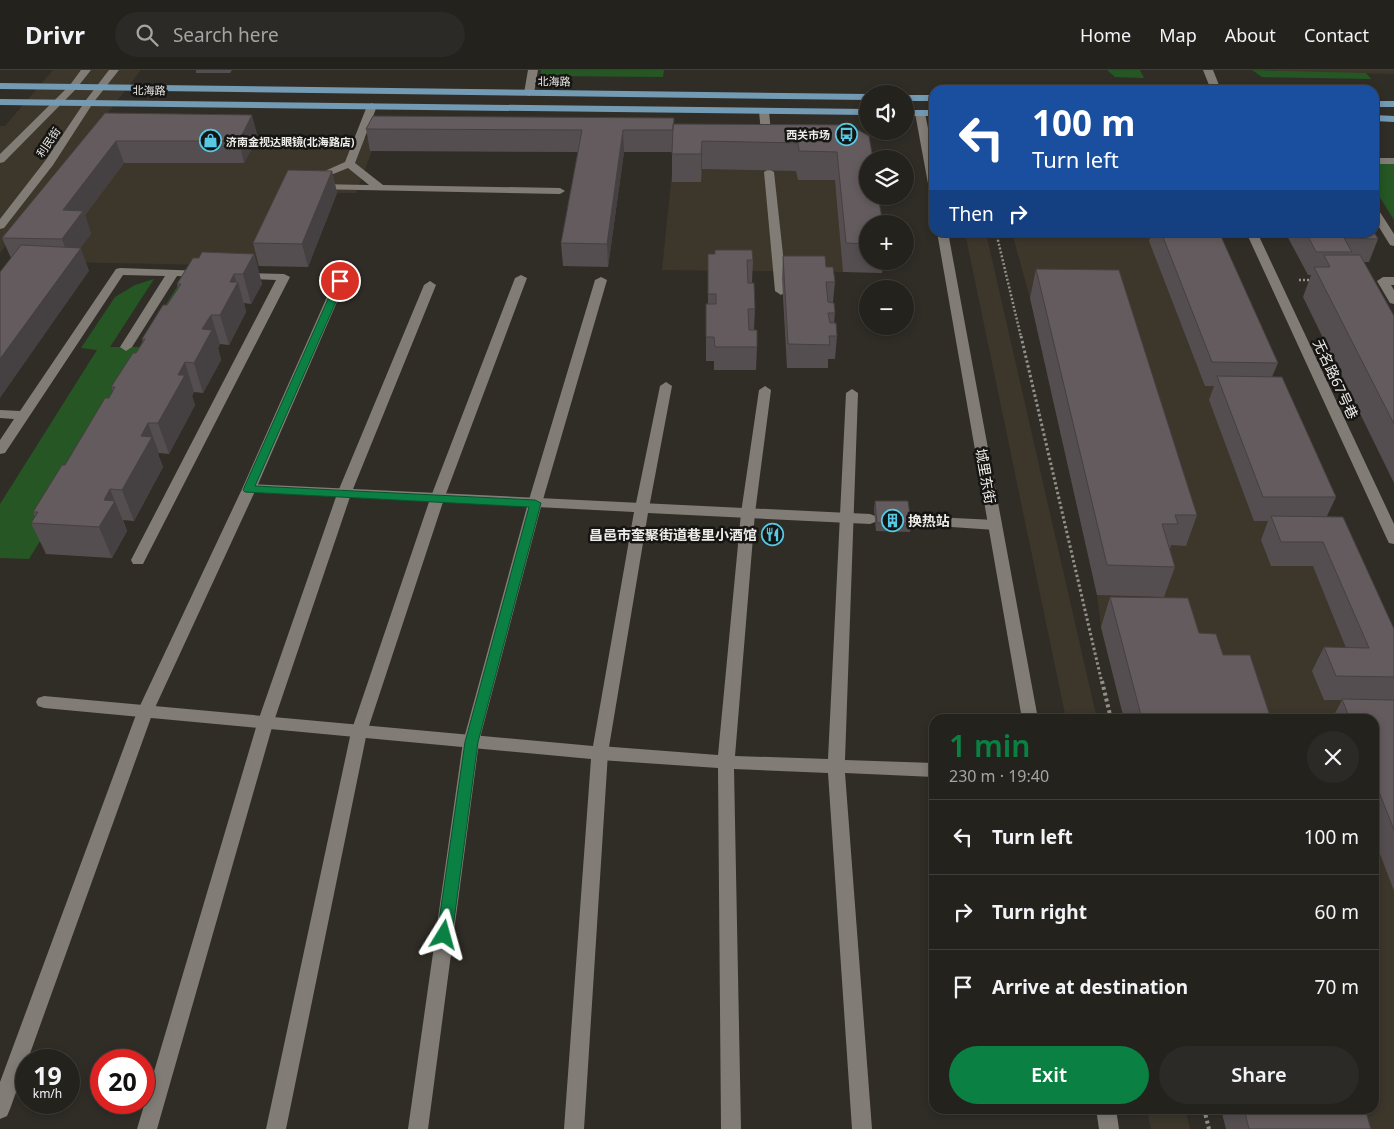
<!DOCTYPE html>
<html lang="en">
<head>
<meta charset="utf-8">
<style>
	body { margin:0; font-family:"Noto Sans","Noto Sans SC",sans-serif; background:#2c2a26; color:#f1f3f6; height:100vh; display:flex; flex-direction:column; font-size:19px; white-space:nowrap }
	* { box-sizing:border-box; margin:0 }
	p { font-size:16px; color:#a3a4a4 }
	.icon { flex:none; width:28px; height:28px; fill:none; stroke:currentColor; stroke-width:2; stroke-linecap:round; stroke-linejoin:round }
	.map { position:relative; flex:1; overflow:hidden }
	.panel { position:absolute; left:929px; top:644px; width:450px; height:400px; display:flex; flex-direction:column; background:#24221d; border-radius:15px; box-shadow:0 2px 8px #0003,0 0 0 1px #413f3b }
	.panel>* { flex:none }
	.top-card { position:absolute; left:929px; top:15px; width:450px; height:152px; border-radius:15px; box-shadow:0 2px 8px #0003,0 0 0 1px #413f3b; background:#1a4fa0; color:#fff; overflow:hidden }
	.controls { position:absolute; left:859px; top:15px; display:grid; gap:10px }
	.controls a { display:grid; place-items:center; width:55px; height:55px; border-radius:50%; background:#24221d; box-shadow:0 2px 8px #0003,0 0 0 1px #413f3b; font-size:25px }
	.speed { position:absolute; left:15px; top:979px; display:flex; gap:10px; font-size:25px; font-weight:700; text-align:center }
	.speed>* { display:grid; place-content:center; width:65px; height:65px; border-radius:50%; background:#24221d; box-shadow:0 2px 8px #0003,0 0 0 1px #413f3b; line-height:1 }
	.speed small { font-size:12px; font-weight:400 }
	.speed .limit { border:8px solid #d22; background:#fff; color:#111 }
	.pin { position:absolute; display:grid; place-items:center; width:42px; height:42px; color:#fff; margin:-21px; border:2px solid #fff; border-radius:50%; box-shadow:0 1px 5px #0007 }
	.me { position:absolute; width:55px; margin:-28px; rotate:8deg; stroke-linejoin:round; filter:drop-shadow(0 0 4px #0008) }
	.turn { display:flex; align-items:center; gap:18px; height:105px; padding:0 20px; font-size:22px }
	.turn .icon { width:65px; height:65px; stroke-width:2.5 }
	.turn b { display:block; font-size:35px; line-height:42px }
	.then { display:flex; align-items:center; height:48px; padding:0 20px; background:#0003; gap:10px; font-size:19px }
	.round { display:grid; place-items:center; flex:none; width:52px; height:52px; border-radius:26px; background:#2c2a26 }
	.overview { display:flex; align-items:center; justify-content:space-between; height:85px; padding:0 20px }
	h1 { font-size:30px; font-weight:600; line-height:38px; color:#0b8043 }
	.action { display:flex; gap:10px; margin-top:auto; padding:10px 20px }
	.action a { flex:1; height:58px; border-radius:30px; background:#0b8043; color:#fff; font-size:20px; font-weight:600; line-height:58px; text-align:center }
	.action a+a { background:#2c2a26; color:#f1f3f6 }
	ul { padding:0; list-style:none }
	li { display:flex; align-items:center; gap:15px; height:75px; padding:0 20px; border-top:1px solid #413f3b }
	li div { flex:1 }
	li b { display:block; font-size:19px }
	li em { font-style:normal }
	header { display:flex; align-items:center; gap:30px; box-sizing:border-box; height:70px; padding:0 25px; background:#24221d; border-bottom:1px solid #413f3b }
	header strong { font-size:24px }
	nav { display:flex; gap:28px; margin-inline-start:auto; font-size:18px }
	.search { width:350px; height:45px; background:#2c2a26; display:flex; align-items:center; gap:12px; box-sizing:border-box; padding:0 18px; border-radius:28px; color:#a3a4a4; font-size:19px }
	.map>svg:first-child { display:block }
</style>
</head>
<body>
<header>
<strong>Drivr</strong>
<div class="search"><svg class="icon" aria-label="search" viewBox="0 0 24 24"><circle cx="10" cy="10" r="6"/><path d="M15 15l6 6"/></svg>Search here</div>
<nav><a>Home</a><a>Map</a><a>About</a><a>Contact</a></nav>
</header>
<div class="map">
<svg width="1394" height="1059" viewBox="0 0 1394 1059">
	<rect width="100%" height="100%" fill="#302d27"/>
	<path fill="#3c362b" d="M53 0H141L0 183V56H5Z
		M1277 0H1394V4L1277 2Z
		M112 65 169 66 377 68 356 123H293L259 196 12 191Z
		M674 82 868 100V191L843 202 662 200Z
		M965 163H986L1097 649H1066Z
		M1012 163H1203L1394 611V1059H1226L1221 1039H1374V649H1124L1101 558 1097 525 1030 228Z
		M1147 1039H1185L1190 1059H1151Z"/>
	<path fill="#255623" d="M541 0H664L663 7 540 6Z
		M1107 0H1140L1144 8 1115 7Z
		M1252 0 1366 3 1371 9 1262 7Z
		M1374 94H1394V150L1374 118Z
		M154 209 110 277H139L182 209 200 210 29 489 0 488V434L97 280 81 278 115 227 135 215Z"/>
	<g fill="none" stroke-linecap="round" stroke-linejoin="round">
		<path stroke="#93908b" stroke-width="2.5" stroke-dasharray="2 2" stroke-linecap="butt" d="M1287 17 1357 19
			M996 162 1021 267
			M1299 210H1313"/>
		<path stroke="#93908b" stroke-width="3" stroke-dasharray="2.5 2.5" stroke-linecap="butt" d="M1021 266 1102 613"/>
		<path stroke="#93908b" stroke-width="4" stroke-dasharray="3 3" stroke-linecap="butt" d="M1102 611 1111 649
			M1204 1039 1209 1059"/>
		<path fill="#817d76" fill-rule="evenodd" d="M528 0H538L534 23 529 26 524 23Z
			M372 33 377 36 355 93 383 115 560 118 565 121 560 124 312 119 311 117 316 114 369 115 348 98 316 111 312 112 307 109 345 92 367 36Z
			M764 38 769 41 772 74 767 77 762 74 759 41Z
			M1374 88H1394V94H1374Z
			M769 99 774 102 787 221 781 225 775 221 764 102Z
			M1374 138 1378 139 1394 164V176L1390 175 1374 149Z
			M120 198 204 201 210 204 204 207 177 206 132 277 126 281 120 277 165 206 123 205 5 383 0 384V370L14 349 0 348V340L20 341 116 199Z
			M239 203 284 204 290 207 145 490 143 494H133L131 490 276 210 235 208 233 206 235 204Z
			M521 205 527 208 444 429 367 662 286 1059H266L351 662 430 429 515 208Z
			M340 207 346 211 256 419 153 642 10 1039 7 1046 0 1049V1012L137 642 242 419 334 211Z
			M601 207 607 210 542 433 479 672 428 1059H408L463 672 528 433 595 210Z
			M1383 207H1394V215H1391L1394 220V234L1390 233 1377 211Z
			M430 211 436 215 351 424 273 654 157 1059H137L257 654 337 424 424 215Z
			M666 312 672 316 649 438 647 441H637L635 438 660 316Z
			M765 316 771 320 755 443 735 686 828 689 846 323 852 319 858 323 845 690 934 693V707L845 703 872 1059H852L828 703 734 699 741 1059H721L718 698 600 690 594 688 592 683 594 678 600 676 718 685 741 443 759 320Z"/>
		<path fill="#817d76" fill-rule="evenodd" d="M1246 162H1257L1394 454V474L1389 473 1387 469Z
			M249 414 870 444 875 446 877 449 875 452 870 454 648 443 608 683 584 1059H564L591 689 44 638 38 636 36 632 38 628 44 626 593 676 634 442 244 422 242 419 244 416Z
			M913 446 995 450 1000 452 1002 455 1000 458 995 460 908 454 906 451 908 448Z"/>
		<path fill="#817d76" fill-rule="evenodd" d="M81 0H91L76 19 4 92 0 93V84L70 15Z
			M109 0H119L93 33 53 95 4 158 0 159V149L45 91 86 30Z
			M1203 0H1213L1221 20H1211Z
			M920 40 925 43 934 89V122L929 119 915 43Z
			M937 162H948L1038 649H1022Z
			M1096 1039H1116L1119 1059H1099Z"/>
		<path fill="#749bb4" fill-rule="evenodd" d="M0 13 868 24V30L0 19Z
			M905 25H934V31H905Z
			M0 29 868 39V45L0 35Z
			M1374 31H1394V37H1374Z
			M905 40H934V46H905Z
			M1374 45 1394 46V52L1374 51Z"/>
	</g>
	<path fill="#554e50" d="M196 0H232L230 3H196Z
		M105 43 258 67 244 93H124L85 145 91 164 80 178 89 201 11 188 2 168Z
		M674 48V54L849 55 868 154V191H884L882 203 843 202 835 110H798L796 101 702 99 701 112H672V82H624L608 197 563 196 561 173 578 82 370 81 366 59Z
		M332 101 337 123 308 197 259 196 253 173Z
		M1152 162H1219L1278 293 1272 307 1336 427 1327 446 1394 559V821L1374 768V649H1332L1342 630H1324L1312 601 1324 577 1346 578 1313 496H1271L1261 470 1268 451H1254L1209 330 1214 316H1205L1149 171Z
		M1285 162H1374L1378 169 1369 192H1364L1394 246V413L1303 227 1311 205H1308Z
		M254 184 262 214 251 234 244 233 246 242 229 275 220 274 218 278 221 290 203 323 194 322 192 326 195 335 169 384 159 383 158 384 163 397 134 451 123 450 127 461 112 488 46 484 31 453 35 447 33 442 65 395 109 328 113 321 111 317 143 273 142 269 167 235 178 218 177 214 199 188Z
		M708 184 753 190 752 213 755 239 754 260 757 277 756 300H714V291H706V234H708Z
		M783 186 826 197 835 212 833 232 835 243 834 253 837 266 835 289H828V298H787L782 209Z
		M1036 199 1197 445 1186 476 1171 475 1170 480 1175 497 1164 527 1097 525 1030 228Z
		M875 431 911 453 910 462 876 461 874 439Z
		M1110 527 1199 563 1223 585 1271 649H1124L1101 557Z
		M1221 1039H1365L1371 1059H1226Z"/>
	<path fill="#454041" d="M252 45 258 67 244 93 239 71Z
		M623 60 624 82 608 197 607 174Z
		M116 71 124 93 85 145 91 164 70 192 62 169 63 140Z
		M702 71V99L701 112V84Z
		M332 101 337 123 308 197 302 174Z
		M81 178 89 201 0 328V289Z
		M254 184 262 214 251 234 243 204Z
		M234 204 237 214 238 212 246 242 229 275 220 245 230 212Z
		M211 245 220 274 218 278 221 290 203 323 194 293 202 259Z
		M185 292 194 322 192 326 195 335 169 384 158 353 178 305Z
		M148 353 159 383 158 384 163 397 134 451 122 420 141 366Z
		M110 419 127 461 112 488 99 457 104 430Z"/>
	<path fill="#635b5d" stroke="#454041" d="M105 43 252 45 239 71H116L63 140 83 141 62 169 2 168Z
		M373 46 674 48 673 60H623L607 174 561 173 582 60 366 59Z
		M673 54 849 55 869 66 873 89H868V126H878L883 154H868V174L846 173 837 82 799 81 798 73 702 71 701 84H672Z
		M288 100 332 101 302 174 253 173Z
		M1161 162H1219L1278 293 1212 292Z
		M1306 162H1374L1378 169 1344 168 1352 182H1316Z
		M21 175 81 178 0 289V202Z
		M715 180H752L753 190H747L748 213H754L755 239H748L749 260H757V277H715L714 267H706V234H716V224H708V184H715Z
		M202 182 254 184 243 204H234L230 212H238L220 245H211L202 259 212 260 194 293 185 292 178 305H185L158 353H148L141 366 152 367 122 420 110 419 104 430 115 431 99 457 31 453 38 442H33L62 395H65L105 328H109L115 317H111L133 283H136L145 269H142L163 235H167L181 214H177L193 188H199Z
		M1324 185H1360L1394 246V354L1314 197H1330Z
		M783 186H825L826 197H833L835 212H826L828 232 834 233 835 243H828L830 253H836L837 266H829L830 275 788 274Z
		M1036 199 1119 200 1197 445H1175L1178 454H1162L1175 497 1107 495Z
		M1217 306 1282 307 1336 427H1263Z
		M875 431H908L911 453H877Z
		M1271 446 1343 447 1394 559V607L1336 606 1324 577 1369 578 1323 472H1281Z
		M1110 527 1188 528 1199 563 1216 564 1223 585H1250L1271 649H1142Z
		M1342 629 1394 630V760L1374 709V649H1350Z
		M1244 1039H1365L1371 1059H1249Z"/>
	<path fill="#0b8043" stroke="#07532c" d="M337 209H343L345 211 255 416 535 430 541 433 478 672 452 865 449 870 444 872 440 870 437 865 465 672 529 437 245 422 243 420Z"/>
	<defs>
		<symbol id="bus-ring" viewBox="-11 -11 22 22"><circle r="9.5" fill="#171513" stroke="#57c9e3" stroke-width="1.5"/><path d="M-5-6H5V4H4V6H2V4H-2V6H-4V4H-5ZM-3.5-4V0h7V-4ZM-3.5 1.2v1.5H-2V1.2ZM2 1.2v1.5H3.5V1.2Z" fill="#57c9e3"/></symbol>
		<symbol id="shop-ring" viewBox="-11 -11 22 22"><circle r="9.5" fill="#171513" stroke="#57c9e3" stroke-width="1.5"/><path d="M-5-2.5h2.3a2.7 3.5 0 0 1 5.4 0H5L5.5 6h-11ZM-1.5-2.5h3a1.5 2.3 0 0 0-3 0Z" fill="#57c9e3"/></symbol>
		<symbol id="building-ring" viewBox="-11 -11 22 22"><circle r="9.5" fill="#171513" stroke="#57c9e3" stroke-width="1.5"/><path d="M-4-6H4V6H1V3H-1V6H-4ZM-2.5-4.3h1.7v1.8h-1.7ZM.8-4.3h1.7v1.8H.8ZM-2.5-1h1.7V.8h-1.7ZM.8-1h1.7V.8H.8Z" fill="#57c9e3"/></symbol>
		<symbol id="restaurant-ring" viewBox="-11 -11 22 22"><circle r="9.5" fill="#171513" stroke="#57c9e3" stroke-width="1.5"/><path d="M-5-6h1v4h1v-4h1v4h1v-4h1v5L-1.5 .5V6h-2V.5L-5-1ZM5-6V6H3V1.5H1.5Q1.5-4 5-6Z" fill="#57c9e3"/></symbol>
	</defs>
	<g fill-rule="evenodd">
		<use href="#bus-ring" x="834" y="52" width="25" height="25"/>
		<use href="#shop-ring" x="198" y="58" width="25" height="25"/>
		<use href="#building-ring" x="880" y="438" width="25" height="25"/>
		<use href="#restaurant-ring" x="760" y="452" width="25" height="25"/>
	</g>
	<g text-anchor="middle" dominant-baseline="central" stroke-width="5" stroke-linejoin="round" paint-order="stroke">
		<g font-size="11" fill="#eeece8" stroke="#171513">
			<text transform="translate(554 11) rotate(1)">北海路</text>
			<text transform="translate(149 20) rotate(1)">北海路</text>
			<text transform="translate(48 72) rotate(-56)">利民街</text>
		</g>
		<g font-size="11" font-weight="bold" fill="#eeece8" stroke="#171513" text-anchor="end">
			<text x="830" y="64">西关市场</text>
			<text x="226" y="71" text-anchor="start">济南金视达眼镜(北海路店)</text>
		</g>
		<g font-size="14" fill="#eeece8" stroke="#171513">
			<text transform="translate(1336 309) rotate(65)">无名路67号巷</text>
			<text transform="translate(986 406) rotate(80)">城里东街</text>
		</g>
		<g font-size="14" font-weight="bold" fill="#eeece8" stroke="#171513" text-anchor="start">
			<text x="908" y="450">换热站</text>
			<text x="757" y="464" text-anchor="end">昌邑市奎聚街道巷里小酒馆</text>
		</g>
	</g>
</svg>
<div class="controls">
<a><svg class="icon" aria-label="sound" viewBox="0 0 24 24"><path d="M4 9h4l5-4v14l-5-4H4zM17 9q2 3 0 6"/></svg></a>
<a><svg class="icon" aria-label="layers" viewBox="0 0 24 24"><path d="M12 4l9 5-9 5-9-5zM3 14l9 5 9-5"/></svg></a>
<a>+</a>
<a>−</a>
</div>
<div class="speed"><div>19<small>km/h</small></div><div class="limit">20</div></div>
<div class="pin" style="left:340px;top:211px;background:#d93025"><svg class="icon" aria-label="arrive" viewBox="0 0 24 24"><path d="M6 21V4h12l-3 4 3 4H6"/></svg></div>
<svg class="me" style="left:444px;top:865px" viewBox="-20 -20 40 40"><path d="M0-17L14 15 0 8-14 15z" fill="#0b8043" stroke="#fff" stroke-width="4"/></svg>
<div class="top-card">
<div class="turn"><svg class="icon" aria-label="left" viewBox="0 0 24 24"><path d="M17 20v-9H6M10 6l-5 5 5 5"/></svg><div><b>100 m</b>Turn left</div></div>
<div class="then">Then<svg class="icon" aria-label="right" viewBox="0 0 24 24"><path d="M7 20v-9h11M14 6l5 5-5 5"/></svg></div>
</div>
<section class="panel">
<div class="overview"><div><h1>1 min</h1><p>230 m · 19:40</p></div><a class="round"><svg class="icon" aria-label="close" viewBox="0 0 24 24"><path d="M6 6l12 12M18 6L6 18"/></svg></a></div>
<ul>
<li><svg class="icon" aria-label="left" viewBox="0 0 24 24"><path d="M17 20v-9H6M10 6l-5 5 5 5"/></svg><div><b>Turn left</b></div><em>100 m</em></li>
<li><svg class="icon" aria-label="right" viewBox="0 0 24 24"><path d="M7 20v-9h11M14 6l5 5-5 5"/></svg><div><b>Turn right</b></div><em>60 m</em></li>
<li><svg class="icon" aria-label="arrive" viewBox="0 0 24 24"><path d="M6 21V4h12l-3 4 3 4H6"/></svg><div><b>Arrive at destination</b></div><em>70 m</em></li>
</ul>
<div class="action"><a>Exit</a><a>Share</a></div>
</section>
</div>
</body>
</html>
